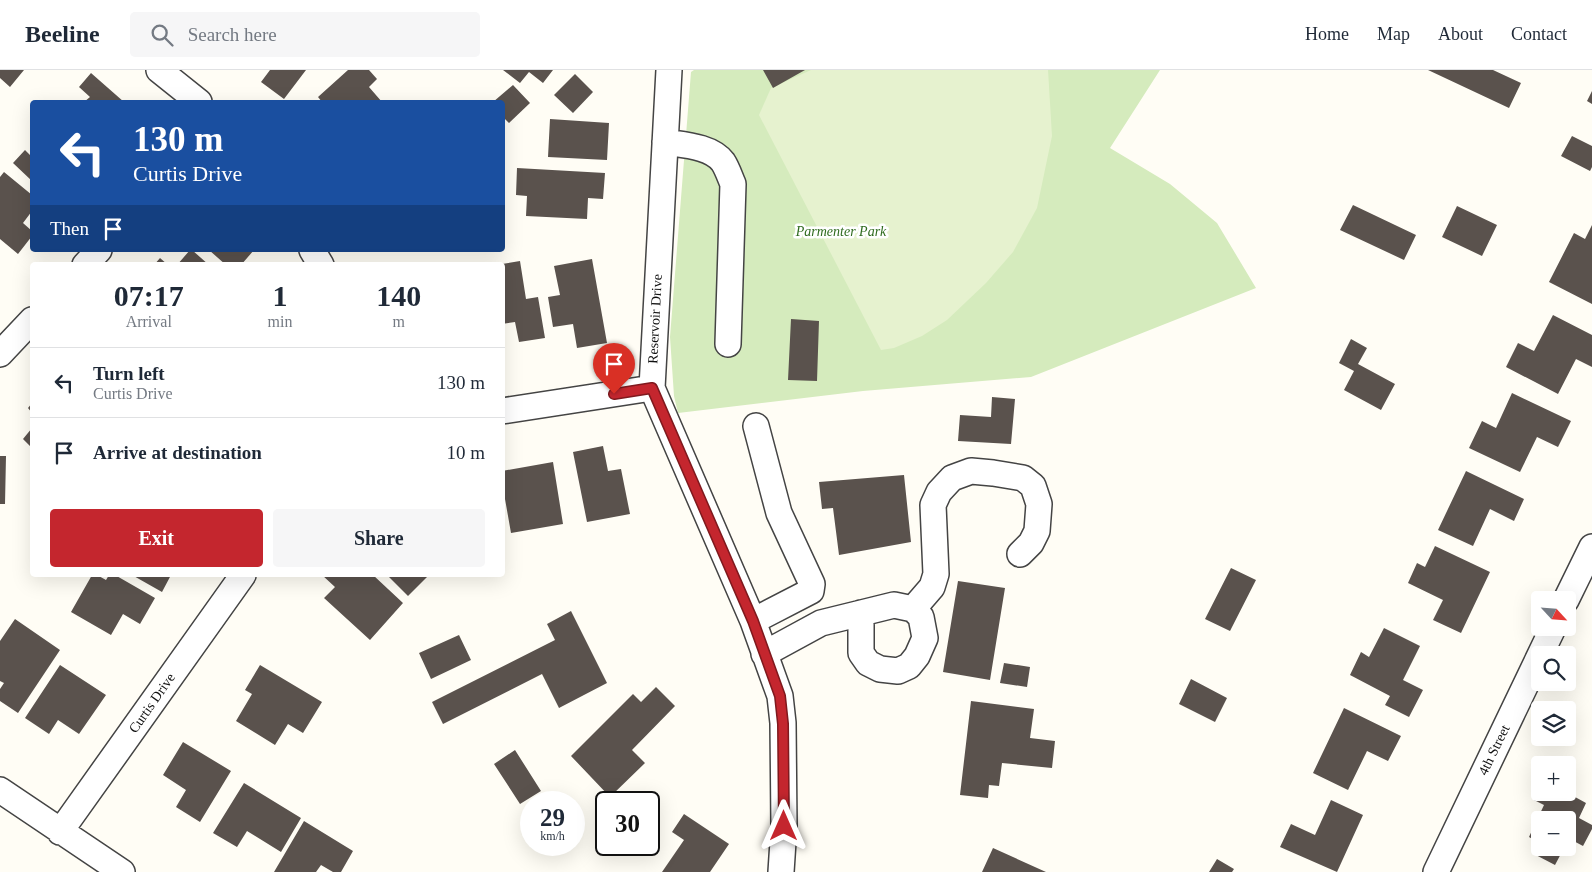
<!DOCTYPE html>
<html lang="en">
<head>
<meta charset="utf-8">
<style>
	body { margin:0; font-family:"Times New Roman",serif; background:#f6f6f7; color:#1f2937; height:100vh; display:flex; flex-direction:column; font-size:19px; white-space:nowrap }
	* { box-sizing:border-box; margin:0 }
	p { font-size:16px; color:#747a83 }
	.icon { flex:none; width:28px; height:28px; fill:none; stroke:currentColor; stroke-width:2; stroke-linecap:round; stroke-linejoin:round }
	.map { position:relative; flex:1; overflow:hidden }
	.side { position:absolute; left:30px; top:192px; width:475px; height:315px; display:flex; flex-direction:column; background:#fff; border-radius:5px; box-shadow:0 5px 20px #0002 }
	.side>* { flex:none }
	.guide { position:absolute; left:30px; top:30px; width:475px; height:152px; border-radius:5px; box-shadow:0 5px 20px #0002; background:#1a4fa0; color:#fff; overflow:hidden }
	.needle { width:32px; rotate:116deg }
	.controls { position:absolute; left:1531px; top:521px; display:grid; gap:10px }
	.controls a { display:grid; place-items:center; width:45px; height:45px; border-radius:5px; background:#fff; box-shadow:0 5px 20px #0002; font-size:25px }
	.speed { position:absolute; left:520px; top:721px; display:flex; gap:10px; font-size:25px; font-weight:700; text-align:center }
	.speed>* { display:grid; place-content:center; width:65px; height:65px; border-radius:50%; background:#fff; box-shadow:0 5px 20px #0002; line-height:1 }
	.speed small { font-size:12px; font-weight:400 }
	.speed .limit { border:2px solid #111; border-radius:8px; background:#fff; color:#111 }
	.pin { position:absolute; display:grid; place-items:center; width:42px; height:42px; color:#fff; margin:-51px -21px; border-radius:50% 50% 50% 0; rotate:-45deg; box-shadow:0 0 5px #0007 }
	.pin .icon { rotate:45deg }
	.me { position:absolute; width:55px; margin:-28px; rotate:0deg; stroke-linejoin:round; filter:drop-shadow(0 0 4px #0008) }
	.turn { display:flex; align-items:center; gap:18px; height:105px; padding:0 20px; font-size:22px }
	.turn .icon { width:65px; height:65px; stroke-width:2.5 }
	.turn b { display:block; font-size:35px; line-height:42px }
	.then { display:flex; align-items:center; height:48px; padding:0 20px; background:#0003; gap:10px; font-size:19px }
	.eta { display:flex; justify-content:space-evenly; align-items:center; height:85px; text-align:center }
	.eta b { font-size:30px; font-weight:600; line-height:35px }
	.button { display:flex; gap:10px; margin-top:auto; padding:10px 20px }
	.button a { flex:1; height:58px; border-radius:5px; background:#c4262e; color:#fff; font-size:20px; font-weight:600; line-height:58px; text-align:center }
	.button a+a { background:#f6f6f7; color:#1f2937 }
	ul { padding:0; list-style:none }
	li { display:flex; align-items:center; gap:15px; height:70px; padding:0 20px; border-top:1px solid #e0e1e3 }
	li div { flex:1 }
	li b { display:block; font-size:19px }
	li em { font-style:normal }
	header { display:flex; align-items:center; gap:30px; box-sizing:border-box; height:70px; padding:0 25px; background:#fff; border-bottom:1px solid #e0e1e3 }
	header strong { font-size:24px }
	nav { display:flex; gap:28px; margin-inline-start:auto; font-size:18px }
	.search { width:350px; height:45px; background:#f6f6f7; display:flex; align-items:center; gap:12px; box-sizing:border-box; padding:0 18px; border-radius:5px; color:#747a83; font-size:19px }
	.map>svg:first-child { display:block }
</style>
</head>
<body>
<header>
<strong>Beeline</strong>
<div class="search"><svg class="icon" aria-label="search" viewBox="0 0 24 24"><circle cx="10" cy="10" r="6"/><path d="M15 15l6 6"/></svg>Search here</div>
<nav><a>Home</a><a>Map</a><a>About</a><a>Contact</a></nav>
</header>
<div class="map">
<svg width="1592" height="802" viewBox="0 0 1592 802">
	<rect width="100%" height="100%" fill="#fffdf5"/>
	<path fill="#d5ebbd" d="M694 0H1160L1110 78 1170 114 1217 153 1256 218 1031 307 863 321 678 343 674 326 670 267 691 2Z"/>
	<path fill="#e6f2cf" d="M811 0H1048L1052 66 1037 138 1013 182 986 213 947 250 922 266 894 278 881 280 759 45 771 18Z"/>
	<path fill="#5a524d" d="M0 0H24L10 17 0 8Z
		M270 0H306L284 29 261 12Z
		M348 0H369L377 9 369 17 382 32H322L318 27Z
		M503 0H553L543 13 529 2 520 13Z
		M763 0H805L773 18Z
		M1428 0H1493L1521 13 1509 38Z
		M91 3 124 32H84L90 27 79 17Z
		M575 4 593 22 573 43 554 25Z
		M513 15 530 33 509 53 502 46V32H493Z
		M1592 21V34L1587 31Z
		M550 49 609 53 607 90 548 87Z
		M1572 66 1592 76V97L1590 101 1561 86Z
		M25 80 32 87V111L13 93Z
		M517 98 605 103 603 129 588 128 587 149 526 146 527 126 516 125Z
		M4 102 32 125V141L23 153 32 161V166L18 184 0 169V107Z
		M1353 135 1416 165 1404 190 1340 160Z
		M1457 136 1497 155 1482 186 1442 167Z
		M1592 155V234L1549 212 1574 163 1585 169Z
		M190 180H192L209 195H177Z
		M209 180H254L241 195H226Z
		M160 188 168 195H154Z
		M592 189 607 273 577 278 573 254 553 257 548 227 560 225 554 196Z
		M520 191 526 229 538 227 545 268 519 272 515 252 502 254V194Z
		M1553 245 1592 265V297L1576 289 1558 324 1506 297 1518 273 1534 281Z
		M791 249 819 251 817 311 788 310Z
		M1351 269 1367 278 1358 294 1395 314 1381 340 1344 320 1354 301 1339 293Z
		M1512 323 1571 351 1558 377 1537 367 1520 402 1469 378 1482 351 1496 358Z
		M992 327 1015 329 1011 374 958 371 960 345 991 347Z
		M32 333V343L28 338Z
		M32 358V378L23 369Z
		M603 376 608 401 621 399 630 444 587 452 573 382Z
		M0 386H6L5 434H0Z
		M553 392 563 454 511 463 502 412V401Z
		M1466 401 1524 429 1514 451 1490 439 1473 476 1438 460Z
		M904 405 911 472 839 485 833 438 822 439 819 412Z
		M1435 476 1490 502 1461 563 1433 550 1443 530 1408 513 1417 493 1425 497Z
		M1231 498 1256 510 1230 561 1205 549Z
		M92 505H97L106 510 109 505H115L155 528 140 554 123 544 111 565 71 542Z
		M132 505H171L162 522Z
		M322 505H373L403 533 370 570 324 528 335 517Z
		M387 505H429L408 526Z
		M958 511 1005 518 990 610 943 602Z
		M571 541 607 613 559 638 542 604 443 654 432 632 555 570 547 554Z
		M15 549 60 580 18 643 0 631V619L4 613 0 611V571Z
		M1384 558 1420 576 1403 610 1423 620 1409 647 1385 635 1390 626 1350 605 1361 582 1369 587Z
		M459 565 471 590 431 609 419 583Z
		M1004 593 1030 597 1027 617 1000 613Z
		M60 595 106 625 79 664 58 650 49 664 25 648Z
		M260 595 322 632 303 663 288 654 275 675 236 651 252 624 245 620Z
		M1191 609 1227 628 1215 652 1179 634Z
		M656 617 675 636 632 680 645 693 610 727 571 686 633 624 641 632Z
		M971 631 1034 639 1030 668 1055 671 1052 698 1002 693 999 716 989 715 988 728 960 725Z
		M1344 638 1401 666 1388 691 1367 681 1348 720 1313 703Z
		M183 672 231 701 200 752 176 737 186 720 163 705Z
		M515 680 541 721 520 734 494 694Z
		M244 713 301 748 281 782 247 761 237 777 213 763Z
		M1540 718V722H1566L1586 733 1579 748 1592 755V759L1583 776 1568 768V750H1540V778H1564L1555 795 1532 783 1538 772 1529 767 1544 735 1534 730Z
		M1331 730 1363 745 1337 802 1280 777 1291 754 1315 765Z
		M684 744 729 774 710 802H662L684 770 672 762Z
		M304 751 353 781 341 802H333L321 795 316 802H274Z
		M993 778 1046 802H982Z
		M1217 789 1234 799 1232 802H1209Z"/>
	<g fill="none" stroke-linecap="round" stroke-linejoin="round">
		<defs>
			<path id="minor" d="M159 0 199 32
				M669 0 652 318 753 551 780 626 783 653 784 756 781 802
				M665 72C683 75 711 76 723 92 727 98 730 107 733 114L728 274
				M312 180 321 195
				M85 195 99 180
				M0 284 32 250
				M502 341 652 318
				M1566 530 1592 477
				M913 539 932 517 936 504 933 435 939 422 952 408 971 401 993 403 1023 408 1033 416 1039 434 1037 461 1031 473 1020 484
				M753 551 811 521 812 514 779 443 756 356
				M764 584 821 553 894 535 913 539 921 547 925 568 917 586 909 596 898 601 880 599 868 593 861 583V543
				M0 720 122 802
				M60 762 243 505
				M1436 802 1553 558"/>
		</defs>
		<use href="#minor" stroke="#444" stroke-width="28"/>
		<use href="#minor" stroke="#fff" stroke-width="25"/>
	</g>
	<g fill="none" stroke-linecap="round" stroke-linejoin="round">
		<defs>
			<path id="route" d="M614 324 652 318 753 551 780 626 783 654 784 756"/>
		</defs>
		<use href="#route" stroke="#7f191e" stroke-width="12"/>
		<use href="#route" stroke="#c4262e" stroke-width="9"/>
	</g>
	<g text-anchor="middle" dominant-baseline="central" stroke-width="5" stroke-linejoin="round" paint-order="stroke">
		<g font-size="14" font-style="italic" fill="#2f6b1f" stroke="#fff">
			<text x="841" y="161">Parmenter Park</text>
		</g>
		<g font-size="14" fill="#111" stroke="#fff">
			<text transform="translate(655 249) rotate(-87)">Reservoir Drive</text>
			<text transform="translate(152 633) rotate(-55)">Curtis Drive</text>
			<text transform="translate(1494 680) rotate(-64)">4th Street</text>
		</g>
	</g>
</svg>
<div class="controls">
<a><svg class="needle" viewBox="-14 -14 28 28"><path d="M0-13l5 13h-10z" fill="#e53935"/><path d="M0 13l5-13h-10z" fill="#747a83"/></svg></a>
<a><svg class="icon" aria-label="search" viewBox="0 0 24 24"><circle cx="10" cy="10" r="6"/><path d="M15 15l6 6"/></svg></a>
<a><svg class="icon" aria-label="layers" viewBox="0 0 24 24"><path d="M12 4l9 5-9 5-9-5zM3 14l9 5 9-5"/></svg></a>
<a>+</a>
<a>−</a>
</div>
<div class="speed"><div>29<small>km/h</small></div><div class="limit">30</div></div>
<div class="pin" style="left:614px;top:324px;background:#d93025"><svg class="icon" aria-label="arrive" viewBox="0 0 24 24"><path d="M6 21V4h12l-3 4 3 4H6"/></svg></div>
<svg class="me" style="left:784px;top:756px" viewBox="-20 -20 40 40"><path d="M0-17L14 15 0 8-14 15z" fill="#c4262e" stroke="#fff" stroke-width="4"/></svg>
<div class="guide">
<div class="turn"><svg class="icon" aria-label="left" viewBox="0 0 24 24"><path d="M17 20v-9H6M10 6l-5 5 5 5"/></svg><div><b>130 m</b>Curtis Drive</div></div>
<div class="then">Then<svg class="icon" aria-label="arrive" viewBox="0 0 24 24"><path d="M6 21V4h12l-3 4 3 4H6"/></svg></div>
</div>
<section class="side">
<div class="eta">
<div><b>07:17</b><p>Arrival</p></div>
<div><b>1</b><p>min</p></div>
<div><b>140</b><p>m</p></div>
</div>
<ul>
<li><svg class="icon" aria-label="left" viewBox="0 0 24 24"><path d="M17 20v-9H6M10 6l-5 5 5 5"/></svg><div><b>Turn left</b><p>Curtis Drive</p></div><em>130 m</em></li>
<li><svg class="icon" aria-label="arrive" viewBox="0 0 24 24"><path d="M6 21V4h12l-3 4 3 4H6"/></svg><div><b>Arrive at destination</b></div><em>10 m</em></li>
</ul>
<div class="button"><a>Exit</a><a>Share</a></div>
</section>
</div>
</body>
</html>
